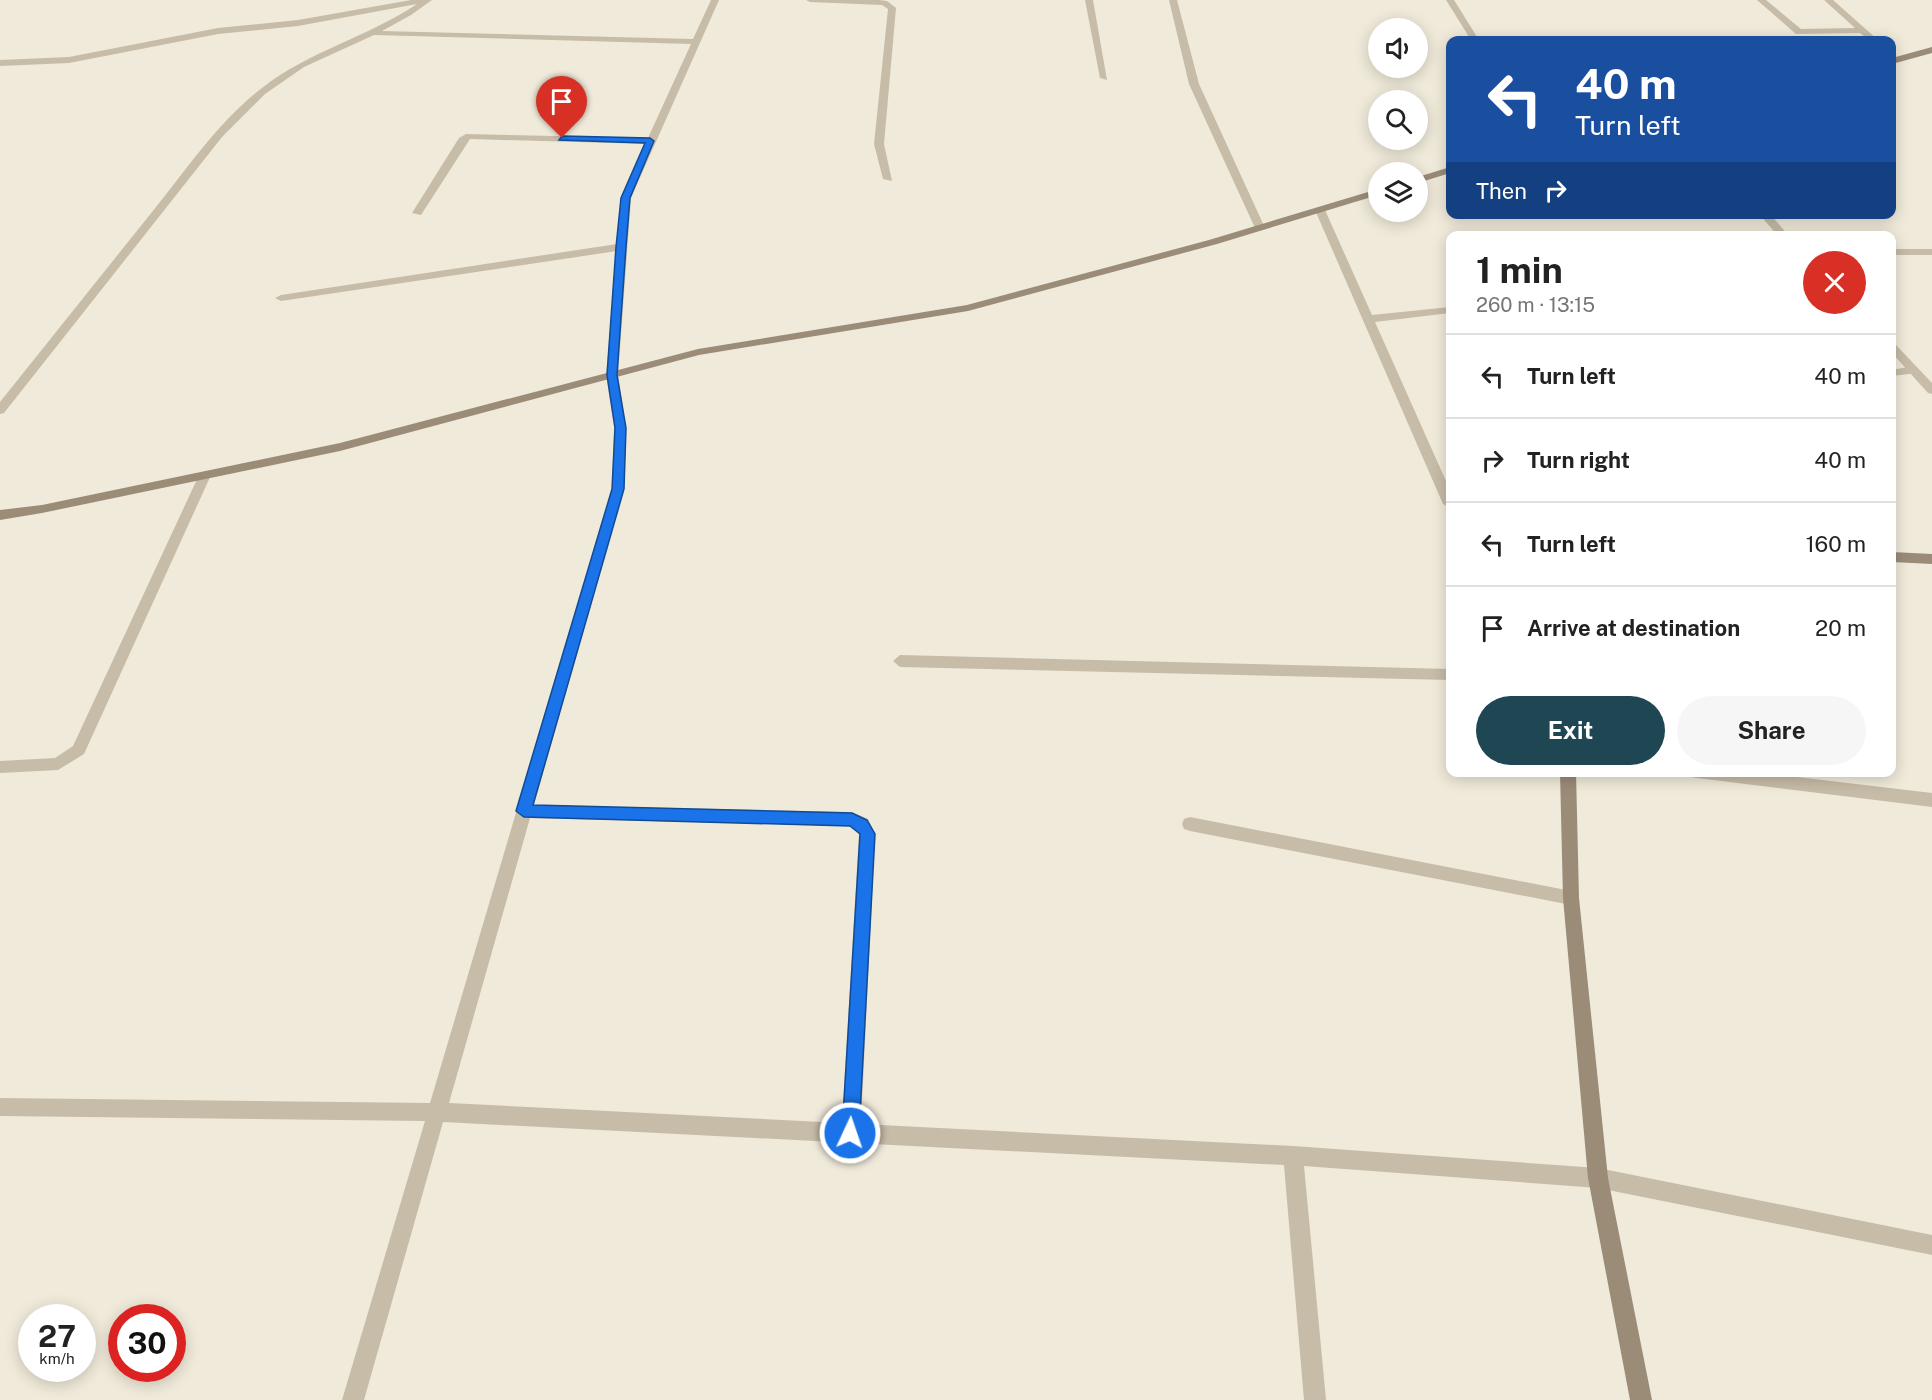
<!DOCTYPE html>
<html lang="en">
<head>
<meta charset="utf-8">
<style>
	body { margin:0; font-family:"Public Sans",sans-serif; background:#f6f6f6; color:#222; height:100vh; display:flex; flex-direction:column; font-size:22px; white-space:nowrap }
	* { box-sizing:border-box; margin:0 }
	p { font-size:20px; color:#767676 }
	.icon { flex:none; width:33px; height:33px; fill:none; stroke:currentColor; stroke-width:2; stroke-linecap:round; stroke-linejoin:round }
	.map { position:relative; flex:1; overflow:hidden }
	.panel { position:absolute; left:1446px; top:231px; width:450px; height:546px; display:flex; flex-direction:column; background:#fff; border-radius:12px; box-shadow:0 3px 15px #0003 }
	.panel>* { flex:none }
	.guide { position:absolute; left:1446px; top:36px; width:450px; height:183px; border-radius:12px; box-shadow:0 3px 15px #0003; background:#1a4fa0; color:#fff; overflow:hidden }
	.buttons { position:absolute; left:1368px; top:18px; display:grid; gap:12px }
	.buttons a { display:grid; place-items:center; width:60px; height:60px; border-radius:50%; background:#fff; box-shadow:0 3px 15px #0003; font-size:30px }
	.speed { position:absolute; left:18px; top:1304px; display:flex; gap:12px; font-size:30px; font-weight:700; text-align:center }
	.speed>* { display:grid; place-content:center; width:78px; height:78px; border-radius:50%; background:#fff; box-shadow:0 3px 15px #0003; line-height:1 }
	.speed small { font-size:15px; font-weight:400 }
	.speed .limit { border:9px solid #d22; background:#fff; color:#111 }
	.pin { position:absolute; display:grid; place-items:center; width:51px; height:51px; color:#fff; margin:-62px -26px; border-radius:50% 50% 50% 0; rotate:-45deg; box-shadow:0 0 6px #0007 }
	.pin .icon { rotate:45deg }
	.me { position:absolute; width:66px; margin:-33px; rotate:3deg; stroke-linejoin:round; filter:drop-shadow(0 0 4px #0008) }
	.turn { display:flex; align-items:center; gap:21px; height:126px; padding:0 30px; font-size:27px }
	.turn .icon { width:78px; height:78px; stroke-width:2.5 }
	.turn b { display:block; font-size:42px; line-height:51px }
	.then { display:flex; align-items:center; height:57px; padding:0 30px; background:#0003; gap:12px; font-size:22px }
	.round { display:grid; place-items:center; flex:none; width:63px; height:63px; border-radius:32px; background:#f6f6f6 }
	.headline { display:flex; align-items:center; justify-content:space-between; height:102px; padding:0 30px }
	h1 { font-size:36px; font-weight:700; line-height:45px }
	.cta { display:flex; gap:12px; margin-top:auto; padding:12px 30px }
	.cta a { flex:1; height:69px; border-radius:36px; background:#1f4653; color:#fff; font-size:24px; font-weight:700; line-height:69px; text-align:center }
	.cta a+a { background:#f6f6f6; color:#222 }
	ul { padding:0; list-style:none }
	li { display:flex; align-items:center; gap:18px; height:84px; padding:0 30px; border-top:2px solid #e0e0e0 }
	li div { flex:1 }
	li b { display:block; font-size:22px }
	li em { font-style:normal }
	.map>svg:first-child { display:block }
</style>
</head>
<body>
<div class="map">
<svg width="1932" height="1400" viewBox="0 0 1932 1400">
	<rect width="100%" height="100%" fill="#f0eada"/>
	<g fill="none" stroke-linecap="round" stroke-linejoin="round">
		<path fill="#c7bca7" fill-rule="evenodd" d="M1913 366 1917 367V373L1892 376V370Z"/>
		<path fill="#c7bca7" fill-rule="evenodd" d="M411 0H432L411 15 382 31 693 39 711 0H719L631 198 618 375 626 427 624 489 534 805 852 812 868 819 875 834 861 1124 1293 1146 1598 1168 1932 1235V1255L1598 1188 1304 1166 1326 1400H1304L1284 1165 443 1122 364 1400H342L425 1121 0 1116V1098L430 1103 612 489 614 427 606 375 617 251 281 301 275 298 281 295 617 244 621 198 646 144 470 139 421 215 412 213 459 138 466 134 648 138 691 44 374 35 304 67 265 94 222 137 4 413 0 414V402C52 337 104 272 156 207 189 166 220 120 262 88 309 51 368 37 417 4L298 26 218 34 69 63 0 66V60L69 57 218 28 298 20ZM530 818 850 826 856 829 859 834 842 1123 449 1103Z
			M806 0H879L887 1 896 8 884 144 892 181 883 179 874 144 888 9 882 5 810 2Z
			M1085 0H1093L1107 80 1100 78Z
			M1169 0H1177L1199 84 1265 228 1264 230 1255 228 1189 84Z
			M1446 0H1454L1479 40H1471Z
			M1757 0H1766L1801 29 1855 28 1824 0H1833L1878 40H1869L1860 33 1796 34Z
			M1320 207 1325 210 1372 315 1450 307V313L1375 322 1450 490V508L1443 504 1315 210Z
			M1759 214H1770L1789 236H1778Z
			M1892 249H1932V255H1892Z
			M1892 344 1896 345 1932 383V394L1928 393 1892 353Z
			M205 471 211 475 84 754 58 770 0 773V761L55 758 73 746 199 475Z
			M900 655 1450 669V680L900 667 893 661Z
			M1689 772H1755L1932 793V807L1697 778 1691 777Z
			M1190 817 1571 891 1577 893 1579 898 1577 903 1571 905 1190 831 1184 829 1182 824 1184 819Z"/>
		<path fill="#9b8c78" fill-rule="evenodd" d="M1932 47V53L1892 64V58Z
			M1450 167V173L1418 183V177Z
			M1378 189V195L1217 244 968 311 699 355 340 451 42 513 0 520V510L42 505 340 443 698 349 967 305 1209 240Z
			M1892 552 1932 554V564L1892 562Z
			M1560 772H1576L1579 898 1608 1178 1652 1400H1630L1588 1178 1563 898Z"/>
	</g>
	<path fill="#1a73e8" stroke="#114b97" stroke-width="1.5" d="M562 136 650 138 654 141 630 198 626 247 617 375 626 428 624 489 533 805 852 813 867 820 875 834 859 1133 857 1139 850 1141 844 1139 842 1133 860 834 850 826 524 817 516 811 612 489 615 428 607 375 616 247 621 198 645 143 559 140Z"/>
</svg>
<div class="buttons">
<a><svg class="icon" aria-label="sound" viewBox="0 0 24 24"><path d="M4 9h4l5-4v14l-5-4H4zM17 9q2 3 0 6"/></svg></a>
<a><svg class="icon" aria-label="search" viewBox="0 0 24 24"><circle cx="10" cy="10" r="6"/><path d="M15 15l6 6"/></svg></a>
<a><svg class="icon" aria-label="layers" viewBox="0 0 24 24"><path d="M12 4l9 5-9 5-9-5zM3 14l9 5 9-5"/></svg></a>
</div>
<div class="speed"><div>27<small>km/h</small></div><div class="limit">30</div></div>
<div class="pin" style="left:562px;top:138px;background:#d93025"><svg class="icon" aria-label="arrive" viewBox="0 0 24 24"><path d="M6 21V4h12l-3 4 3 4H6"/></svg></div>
<svg class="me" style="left:850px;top:1133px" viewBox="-20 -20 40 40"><circle r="17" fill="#1a73e8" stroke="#fff" stroke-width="3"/><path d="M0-11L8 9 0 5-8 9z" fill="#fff"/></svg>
<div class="guide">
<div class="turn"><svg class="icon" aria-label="left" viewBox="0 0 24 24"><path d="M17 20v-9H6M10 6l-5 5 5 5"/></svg><div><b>40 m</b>Turn left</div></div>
<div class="then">Then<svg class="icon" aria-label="right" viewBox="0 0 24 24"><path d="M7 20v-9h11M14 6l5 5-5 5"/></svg></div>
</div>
<section class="panel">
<div class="headline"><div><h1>1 min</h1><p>260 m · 13:15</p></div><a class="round" style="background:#d93025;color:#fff"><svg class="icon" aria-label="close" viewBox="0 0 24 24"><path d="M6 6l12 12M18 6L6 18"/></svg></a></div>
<ul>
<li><svg class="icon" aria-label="left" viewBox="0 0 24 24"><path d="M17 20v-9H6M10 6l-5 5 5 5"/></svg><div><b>Turn left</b></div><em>40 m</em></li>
<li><svg class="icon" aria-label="right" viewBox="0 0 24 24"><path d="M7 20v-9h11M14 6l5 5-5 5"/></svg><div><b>Turn right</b></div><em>40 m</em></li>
<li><svg class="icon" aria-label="left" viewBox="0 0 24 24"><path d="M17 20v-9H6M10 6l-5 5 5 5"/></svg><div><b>Turn left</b></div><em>160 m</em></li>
<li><svg class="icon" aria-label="arrive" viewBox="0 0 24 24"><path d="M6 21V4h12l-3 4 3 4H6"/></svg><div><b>Arrive at destination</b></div><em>20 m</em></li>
</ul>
<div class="cta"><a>Exit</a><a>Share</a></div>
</section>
</div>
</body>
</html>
